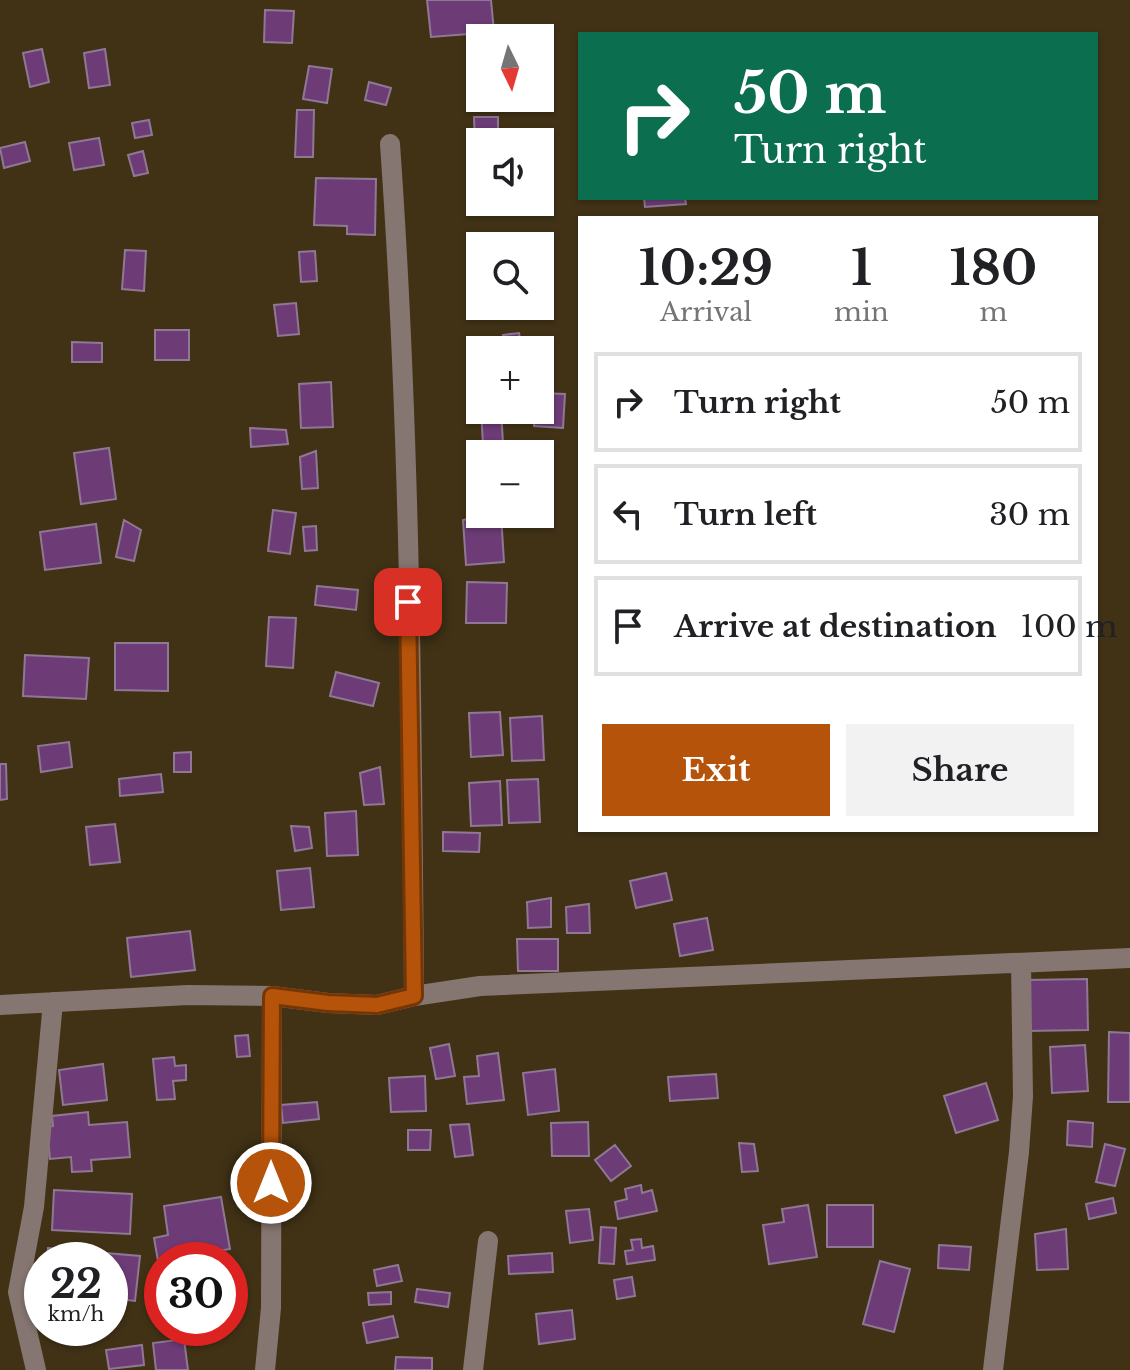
<!DOCTYPE html>
<html lang="en">
<head>
<meta charset="utf-8">
<style>
	body { margin:0; font-family:"Libre Baskerville",serif; background:#f2f2f2; color:#202124; height:100vh; display:flex; flex-direction:column; font-size:30px; white-space:nowrap }
	* { box-sizing:border-box; margin:0 }
	p { font-size:26px; color:#757577 }
	.icon { flex:none; width:44px; height:44px; fill:none; stroke:currentColor; stroke-width:2; stroke-linecap:round; stroke-linejoin:round }
	.map { position:relative; flex:1; overflow:hidden }
	.panel { position:absolute; left:578px; top:216px; width:520px; height:616px; display:flex; flex-direction:column; background:#fff; border-radius:0px; box-shadow:0 2px 6px #0004 }
	.panel>* { flex:none }
	.guide { position:absolute; left:578px; top:32px; width:520px; height:168px; border-radius:0px; box-shadow:0 2px 6px #0004; background:#0b6e4f; color:#fff; overflow:hidden }
	.needle { width:52px; rotate:175deg }
	.fabs { position:absolute; left:466px; top:24px; display:grid; gap:16px }
	.fabs a { display:grid; place-items:center; width:88px; height:88px; border-radius:0px; background:#fff; box-shadow:0 2px 6px #0004; font-size:40px }
	.speed { position:absolute; left:24px; top:1242px; display:flex; gap:16px; font-size:40px; font-weight:700; text-align:center }
	.speed>* { display:grid; place-content:center; width:104px; height:104px; border-radius:50%; background:#fff; box-shadow:0 2px 6px #0004; line-height:1 }
	.speed small { font-size:20px; font-weight:400 }
	.speed .limit { border:12px solid #d22; background:#fff; color:#111 }
	.pin { position:absolute; display:grid; place-items:center; width:68px; height:68px; color:#fff; margin:-34px; border-radius:16px; box-shadow:0 4px 12px #0006 }
	.me { position:absolute; width:88px; margin:-44px; rotate:0deg; stroke-linejoin:round; filter:drop-shadow(0 0 6px #0008) }
	.turn { display:flex; align-items:center; gap:28px; height:168px; padding:0 24px; font-size:36px }
	.turn .icon { width:104px; height:104px; stroke-width:2.5 }
	.turn b { display:block; font-size:56px; line-height:68px }
	.eta { display:flex; justify-content:space-evenly; align-items:center; height:136px; text-align:center }
	.eta b { font-size:48px; font-weight:700; line-height:56px }
	.primary-button { display:flex; gap:16px; margin-top:auto; padding:16px 24px }
	.primary-button a { flex:1; height:92px; border-radius:0px; background:#b45309; color:#fff; font-size:32px; font-weight:700; line-height:92px; text-align:center }
	.primary-button a+a { background:#f2f2f2; color:#202124 }
	ul { padding:0; list-style:none }
	li { display:flex; align-items:center; gap:24px; height:100px; margin:0 16px 12px; padding:0 8px; border:4px solid #e0e0e0; border-radius:0px }
	li div { flex:1 }
	li b { display:block; font-size:30px }
	li em { font-style:normal }
	.map>svg:first-child { display:block }
</style>
</head>
<body>
<div class="map">
<svg width="1130" height="1370" viewBox="0 0 1130 1370">
	<rect width="100%" height="100%" fill="#413216"/>
	<path fill="#6d3c77" stroke="#8e7893" stroke-width="2" d="M427 0H491L494 32 431 37Z
		M265 10 294 11 292 43 264 42Z
		M42 49 49 82 30 87 23 53Z
		M105 49 110 85 89 88 84 53Z
		M309 66 332 69 327 103 303 99Z
		M369 82 391 88 386 105 365 100Z
		M297 110H314L313 157H295Z
		M474 117H498V142H480V171H476Z
		M149 120 152 135 135 138 132 123Z
		M99 138 104 165 74 170 69 143Z
		M25 142 30 161 4 168 0 148Z
		M143 151 148 173 134 176 128 155Z
		M316 178 376 179 375 235 347 234V226L314 225Z
		M644 198H685L686 204 645 207Z
		M125 250 146 251 144 291 122 289Z
		M315 251 317 281 301 282 299 252Z
		M296 303 299 334 278 336 274 305Z
		M155 330H189V360H155Z
		M519 333 521 346 531 344 532 350H505L503 335Z
		M72 342 102 343V362H72Z
		M498 344V350H480V387H477L473 346Z
		M331 382 333 427 301 428 299 384Z
		M540 393 565 394 563 428 534 426 535 410H540Z
		M481 410H501L503 443 483 445Z
		M250 428 286 430 288 444 251 447Z
		M109 448 116 499 81 504 74 453Z
		M316 451 318 488 302 489 300 457Z
		M273 510 296 513 290 554 268 551Z
		M491 514H501L504 562 466 565 463 520Z
		M124 520 141 530 134 561 116 557Z
		M96 524 101 563 45 570 40 532Z
		M316 526 317 550 305 551 303 527Z
		M467 582 507 583 506 623H466Z
		M317 586 358 590 356 610 315 605Z
		M269 617 296 618 293 668 266 666Z
		M115 643H168V691L115 690Z
		M25 655 89 658 86 699 23 696Z
		M336 672 379 683 373 706 330 696Z
		M500 712 503 755 471 757 469 713Z
		M542 716 544 760 512 761 510 718Z
		M69 742 72 767 41 772 38 746Z
		M191 752V772H174V753Z
		M0 764H6L7 799 0 800Z
		M380 767 384 804 364 805 360 773Z
		M161 774 163 792 120 796 119 779Z
		M538 779 540 822 509 823 507 780Z
		M500 781 502 825 471 826 469 783Z
		M356 811 358 855 327 856 325 813Z
		M115 824 120 862 90 865 86 827Z
		M291 826 309 827 312 848 295 851Z
		M443 832 480 833 479 852 443 851Z
		M310 868 314 907 281 910 277 871Z
		M666 873 672 900 636 908 630 881Z
		M551 898V927L528 928 527 902Z
		M589 904 590 933H567L566 907Z
		M707 918 713 950 680 956 674 924Z
		M190 931 195 970 131 977 127 938Z
		M517 939H558V971H518Z
		M1087 979 1088 1030 1026 1031 1025 980Z
		M1109 1032 1130 1033V1102H1108Z
		M248 1035 250 1056 237 1057 235 1036Z
		M449 1044 455 1076 436 1079 430 1048Z
		M1085 1045 1088 1091 1052 1093 1050 1047Z
		M498 1053 504 1100 467 1104 464 1077 479 1076 477 1056Z
		M174 1057 175 1066 186 1065V1080L173 1081 175 1099 157 1100 153 1059Z
		M103 1064 107 1100 63 1105 59 1070Z
		M555 1069 559 1111 528 1115 523 1073Z
		M716 1074 718 1098 670 1101 668 1077Z
		M425 1076 426 1111 391 1112 389 1078Z
		M986 1083 998 1120 956 1133 944 1096Z
		M317 1102 319 1119 283 1123 281 1105Z
		M88 1112 89 1125 127 1122 130 1157 91 1160 92 1171 72 1172 71 1157 50 1159 47 1127 53 1126 52 1116Z
		M1068 1121 1093 1123 1092 1147 1067 1145Z
		M588 1122 589 1156H552L551 1123Z
		M469 1124 473 1155 455 1157 450 1125Z
		M408 1130H431L430 1150H408Z
		M739 1143 754 1144 758 1171 742 1172Z
		M1105 1144 1125 1149 1115 1186 1096 1182Z
		M615 1145 631 1166 611 1181 595 1160Z
		M641 1185 642 1193 652 1190 657 1211 618 1219 615 1202 627 1199 625 1189Z
		M54 1190 132 1194 130 1234 52 1230Z
		M221 1197 230 1249 158 1261 154 1238 168 1235 164 1206Z
		M1113 1198 1116 1213 1089 1219 1086 1204Z
		M808 1205 817 1257 769 1264 763 1225 784 1222 782 1209Z
		M827 1205H873V1247H827Z
		M589 1209 593 1240 570 1243 566 1211Z
		M601 1227 616 1228 614 1264 599 1263Z
		M1066 1229 1068 1269 1037 1270 1035 1234Z
		M641 1239 642 1248 653 1246 655 1260 627 1264 625 1251 633 1250 631 1240Z
		M939 1245 971 1247 969 1270 938 1268Z
		M48 1248 140 1256 135 1301 110 1298V1260H47Z
		M552 1253 553 1272 509 1274 508 1256Z
		M880 1261 910 1269 894 1332 863 1324Z
		M398 1265 402 1281 377 1286 374 1270Z
		M632 1277 635 1296 617 1299 614 1280Z
		M417 1289 450 1293 448 1307 415 1302Z
		M391 1292V1304L369 1305 368 1293Z
		M572 1310 575 1339 539 1344 536 1314Z
		M393 1316 398 1337 367 1343 363 1323Z
		M184 1339 188 1370H156L153 1343Z
		M142 1345 144 1365 109 1369 106 1350Z
		M396 1357 432 1358V1370H395Z"/>
	<g fill="none" stroke-linecap="round" stroke-linejoin="round">
		<path stroke="#867671" stroke-width="20" d="M390 144C410 427 412 712 414 996
			M0 1005 188 995 272 996 328 1003 377 1005 414 996 480 986 1130 958
			M36 1370 18 1292 34 1207 53 1002
			M265 1370 271 1308 272 996
			M473 1370 488 1241
			M993 1370 1019 1152 1023 1096 1021 963"/>
	</g>
	<g fill="none" stroke-linecap="round" stroke-linejoin="round">
		<defs>
			<path id="route" d="M271 1183 272 996 328 1003 377 1005 414 996 408 602"/>
		</defs>
		<use href="#route" stroke="#753606" stroke-width="20"/>
		<use href="#route" stroke="#b45309" stroke-width="14"/>
	</g>
</svg>
<div class="fabs">
<a><svg class="needle" viewBox="-14 -14 28 28"><path d="M0-13l5 13h-10z" fill="#e53935"/><path d="M0 13l5-13h-10z" fill="#757577"/></svg></a>
<a><svg class="icon" aria-label="sound" viewBox="0 0 24 24"><path d="M4 9h4l5-4v14l-5-4H4zM17 9q2 3 0 6"/></svg></a>
<a><svg class="icon" aria-label="search" viewBox="0 0 24 24"><circle cx="10" cy="10" r="6"/><path d="M15 15l6 6"/></svg></a>
<a>+</a>
<a>−</a>
</div>
<div class="speed"><div>22<small>km/h</small></div><div class="limit">30</div></div>
<div class="pin" style="left:408px;top:602px;background:#d93025"><svg class="icon" aria-label="arrive" viewBox="0 0 24 24"><path d="M6 21V4h12l-3 4 3 4H6"/></svg></div>
<svg class="me" style="left:271px;top:1183px" viewBox="-20 -20 40 40"><circle r="17" fill="#b45309" stroke="#fff" stroke-width="3"/><path d="M0-11L8 9 0 5-8 9z" fill="#fff"/></svg>
<div class="guide">
<div class="turn"><svg class="icon" aria-label="right" viewBox="0 0 24 24"><path d="M7 20v-9h11M14 6l5 5-5 5"/></svg><div><b>50 m</b>Turn right</div></div>
</div>
<section class="panel">
<div class="eta">
<div><b>10:29</b><p>Arrival</p></div>
<div><b>1</b><p>min</p></div>
<div><b>180</b><p>m</p></div>
</div>
<ul>
<li><svg class="icon" aria-label="right" viewBox="0 0 24 24"><path d="M7 20v-9h11M14 6l5 5-5 5"/></svg><div><b>Turn right</b></div><em>50 m</em></li>
<li><svg class="icon" aria-label="left" viewBox="0 0 24 24"><path d="M17 20v-9H6M10 6l-5 5 5 5"/></svg><div><b>Turn left</b></div><em>30 m</em></li>
<li><svg class="icon" aria-label="arrive" viewBox="0 0 24 24"><path d="M6 21V4h12l-3 4 3 4H6"/></svg><div><b>Arrive at destination</b></div><em>100 m</em></li>
</ul>
<div class="primary-button"><a>Exit</a><a>Share</a></div>
</section>
</div>
</body>
</html>
